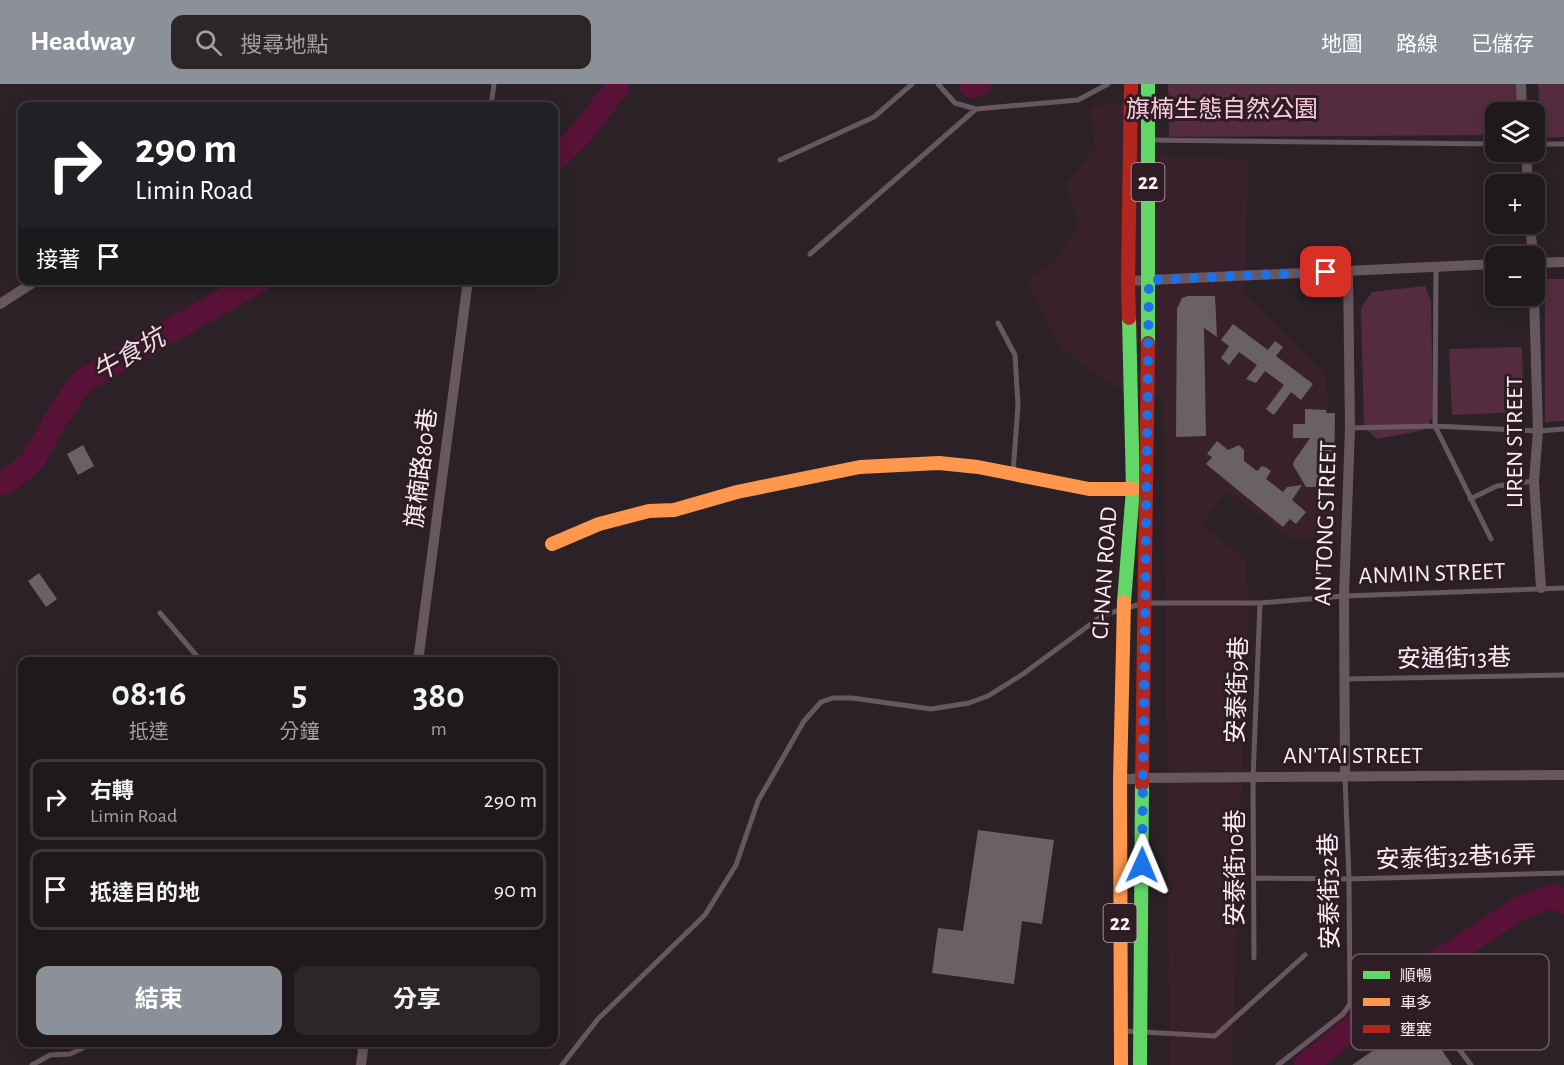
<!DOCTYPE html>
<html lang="zh-TW">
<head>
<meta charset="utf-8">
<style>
	body { margin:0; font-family:"Alegreya Sans","Noto Sans TC",sans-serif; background:#2d2629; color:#f1f3f6; height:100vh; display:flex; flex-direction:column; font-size:22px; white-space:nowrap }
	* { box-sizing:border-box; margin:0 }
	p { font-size:20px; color:#a2a0a3 }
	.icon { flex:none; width:33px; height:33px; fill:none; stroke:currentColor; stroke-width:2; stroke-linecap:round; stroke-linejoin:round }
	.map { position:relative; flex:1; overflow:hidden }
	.side { position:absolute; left:18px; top:573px; width:540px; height:390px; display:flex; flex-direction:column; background:#20191c; border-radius:12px; box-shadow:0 3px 15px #0003,0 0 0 2px #3d383b }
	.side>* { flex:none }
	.hud { position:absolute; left:18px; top:18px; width:540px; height:183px; border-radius:12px; box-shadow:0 3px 15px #0003,0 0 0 2px #3d383b; background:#202124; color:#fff; overflow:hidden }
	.buttons { position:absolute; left:1485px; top:18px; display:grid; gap:12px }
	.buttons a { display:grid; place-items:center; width:60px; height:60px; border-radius:12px; background:#20191c; box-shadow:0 3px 15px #0003,0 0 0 2px #3d383b; font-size:30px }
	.pin { position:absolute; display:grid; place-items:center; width:51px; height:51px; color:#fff; margin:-26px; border-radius:12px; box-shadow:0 3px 9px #0006 }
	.me { position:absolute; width:66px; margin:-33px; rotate:1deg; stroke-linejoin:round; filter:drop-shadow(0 0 4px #0008) }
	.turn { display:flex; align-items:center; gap:21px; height:126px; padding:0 18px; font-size:27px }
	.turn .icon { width:78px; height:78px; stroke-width:2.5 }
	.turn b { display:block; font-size:42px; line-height:51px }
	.then { display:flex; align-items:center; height:57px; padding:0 18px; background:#0003; gap:12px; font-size:22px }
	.eta { display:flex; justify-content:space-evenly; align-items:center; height:102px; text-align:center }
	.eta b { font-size:36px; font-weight:700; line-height:42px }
	.primary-button { display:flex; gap:12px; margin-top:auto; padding:12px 18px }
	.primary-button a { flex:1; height:69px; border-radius:12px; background:#8c9099; color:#fff; font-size:24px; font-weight:700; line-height:69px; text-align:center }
	.primary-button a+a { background:#2d2629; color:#f1f3f6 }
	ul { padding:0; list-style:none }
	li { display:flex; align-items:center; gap:18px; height:81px; margin:0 12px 9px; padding:0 6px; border:3px solid #3d383b; border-radius:12px }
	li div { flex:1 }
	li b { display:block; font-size:22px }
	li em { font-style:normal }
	header { display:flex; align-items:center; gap:36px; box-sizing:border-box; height:84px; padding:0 30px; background:#8c9099; color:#fff }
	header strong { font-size:28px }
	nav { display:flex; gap:33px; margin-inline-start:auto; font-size:21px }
	.search { width:420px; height:54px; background:#2d2629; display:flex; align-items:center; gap:15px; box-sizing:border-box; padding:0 21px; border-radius:12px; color:#a2a0a3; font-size:22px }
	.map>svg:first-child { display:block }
</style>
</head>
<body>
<header>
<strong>Headway</strong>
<div class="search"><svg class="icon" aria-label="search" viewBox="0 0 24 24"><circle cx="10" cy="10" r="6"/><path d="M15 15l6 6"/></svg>搜尋地點</div>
<nav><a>地圖</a><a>路線</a><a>已儲存</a></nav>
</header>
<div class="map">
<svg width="1564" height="981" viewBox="0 0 1564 981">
	<rect width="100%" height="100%" fill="#2b2126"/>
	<path fill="#38212a" d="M1147 13 1148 65 1175 73 1248 75 1246 180 1243 208 1325 289 1340 452 1292 456 1228 407 1201 439 1246 476 1248 526 1232 981H1170L1163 314 1127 311 1061 265 1027 196 1055 177 1079 143 1065 100 1095 65 1090 23Z"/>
	<path fill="#552c3e" d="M1168 0H1517L1518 28H1496L1495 51 1169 53Z
		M1538 0H1564V53L1541 54Z
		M1545 195H1564V337L1545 338Z
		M1425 202 1431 217 1433 332 1425 346 1377 355 1364 343 1361 224 1372 208Z
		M1522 263 1524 328 1452 331 1449 265Z"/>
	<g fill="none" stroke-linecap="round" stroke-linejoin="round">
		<path stroke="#591237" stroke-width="24" d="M971 0V2L979 0
			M554 75 579 52 615 6 618 0
			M0 399H5L32 378 55 337 81 298 260 196
			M1306 981 1424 887 1520 824 1553 812 1564 818"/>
	</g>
	<path fill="#6a6165" d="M1188 212H1215L1217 253 1204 244 1206 352 1176 353 1177 225 1182 214Z
		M1233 240 1268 266 1275 257 1283 263 1276 272 1313 300 1301 316 1291 308 1274 331 1266 325 1284 301 1265 287 1256 299 1246 295 1257 281 1239 268 1229 281 1221 274 1229 262 1221 256Z
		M1305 325 1326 326V329H1335L1334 401H1326V403H1306L1293 381 1294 377 1310 354H1293V340H1305Z
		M1217 357 1228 366 1239 361 1244 366V377L1257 387 1262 382 1267 384 1271 387 1266 395 1283 408 1287 403 1302 401 1292 416 1306 428 1296 440 1290 435 1283 443 1206 380 1212 373 1207 370Z
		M83 361 94 382 78 391 67 370Z
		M39 489 57 515 46 523 28 497Z
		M978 746 1054 756 1042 840 1022 837 1014 900 932 889 938 844 963 847Z
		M1420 934 1452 981H1352Z"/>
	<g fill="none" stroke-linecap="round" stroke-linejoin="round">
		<path stroke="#68575e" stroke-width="5" d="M938 0 955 19 976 25 1078 16 1108 0
			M491 22 494 0
			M1150 56 1496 60
			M1534 60H1564
			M780 76 874 33 912 0
			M810 170 976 25
			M1436 183 1435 342 1491 455
			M998 239 1015 271 1018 321 1013 389
			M1350 344 1435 342 1538 347 1564 345
			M1470 415 1497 402 1534 397
			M160 529 202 578
			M1345 595 1564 591
			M1254 794 1349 795 1564 789
			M1254 874 1253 694 1260 519
			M1430 927 1471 981
			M1125 947 1215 952 1305 871
			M32 981 50 971 70 970 95 958
			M562 981 598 935 705 831 736 781 758 717 804 637 821 618 833 614H852L931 625 969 619 988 612 1023 590 1103 531 1144 519H1260L1344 512 1564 504
			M1278 981 1343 930 1350 920 1349 795 1345 693"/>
		<path stroke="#68575e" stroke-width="10" d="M1521 0 1522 28
			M1526 68 1528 100
			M1530 140 1533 172
			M1534 179 1564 178
			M1128 197 1496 180
			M1534 212 1538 347 1534 397 1541 504
			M0 220 37 196
			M418 578 468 196
			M1345 693 1344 512 1350 344 1348 187
			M1120 696 1142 694 1564 691
			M361 981 364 958"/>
		<path stroke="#63d668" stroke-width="14" d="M1148 0V259
			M1124 518 1133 405 1129 234
			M1140 981 1142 700"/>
		<path stroke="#ff974d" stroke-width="14" d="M552 460 599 440 649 427 674 426 737 408 860 383 939 379 978 383 1089 405H1133
			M1121 981 1120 696 1124 518"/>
		<path stroke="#b3261e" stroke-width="14" d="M1129 234 1128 197 1131 0
			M1142 700 1148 259"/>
	</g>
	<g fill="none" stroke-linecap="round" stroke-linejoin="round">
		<path stroke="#1a73e8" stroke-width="10" stroke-dasharray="0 18" d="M1142 781 1149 196 1326 188"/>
	</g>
	<g text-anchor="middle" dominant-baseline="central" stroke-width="6" stroke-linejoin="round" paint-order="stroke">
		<g fill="#2f1d25" stroke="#beafb5" stroke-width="1.5">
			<rect x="1131.5" y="79" width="33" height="38" rx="4.5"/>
			<rect x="1103.5" y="820" width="33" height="38" rx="4.5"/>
		</g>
		<g font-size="22" font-weight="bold" fill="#fceef3">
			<text x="1148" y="98">22</text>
			<text x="1120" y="839">22</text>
		</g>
		<g font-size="24" fill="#fcccde" stroke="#2f1d25">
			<text x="1222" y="26">旗楠生態自然公園</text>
		</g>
		<g font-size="24" fill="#fceef3" stroke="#2f1d25">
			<text transform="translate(1515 358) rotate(-90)">LIREN STREET</text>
			<text transform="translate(422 384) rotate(-83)">旗楠路80巷</text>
			<text transform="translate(1326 439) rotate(-88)">AN'TONG STREET</text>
			<text transform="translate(1105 489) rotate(-86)">CI-NAN ROAD</text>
			<text transform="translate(1432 490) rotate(-2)">ANMIN STREET</text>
			<text transform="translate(1454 575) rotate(-1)">安通街13巷</text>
			<text transform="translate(1238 606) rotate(-88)">安泰街9巷</text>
			<text x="1353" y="672">AN'TAI STREET</text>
			<text transform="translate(1456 774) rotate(-2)">安泰街32巷16弄</text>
			<text transform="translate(1236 784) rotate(-90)">安泰街10巷</text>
			<text transform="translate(1330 807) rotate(-91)">安泰街32巷</text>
		</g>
		<g font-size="26" font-style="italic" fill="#f4dce5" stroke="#2f1d25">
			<text transform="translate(129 271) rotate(-30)">牛食坑</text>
		</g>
	</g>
	<rect x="1351" y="870" width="198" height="96" rx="9" fill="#2f1d25" stroke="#6c5c63" stroke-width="1.5"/>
	<rect x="1363" y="887" width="27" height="8" fill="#63d668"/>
	<rect x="1363" y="914" width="27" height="8" fill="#ff974d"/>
	<rect x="1363" y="941" width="27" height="8" fill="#b3261e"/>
	<g font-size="16" fill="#fceef3">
		<text x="1400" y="897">順暢</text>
		<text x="1400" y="924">車多</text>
		<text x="1400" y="951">壅塞</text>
	</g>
</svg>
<div class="buttons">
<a><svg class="icon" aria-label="layers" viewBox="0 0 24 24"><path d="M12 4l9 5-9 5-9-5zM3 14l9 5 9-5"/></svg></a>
<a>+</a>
<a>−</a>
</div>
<div class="pin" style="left:1326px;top:188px;background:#d93025"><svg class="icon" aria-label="arrive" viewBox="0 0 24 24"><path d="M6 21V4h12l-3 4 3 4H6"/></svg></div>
<svg class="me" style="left:1142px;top:781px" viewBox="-20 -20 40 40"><path d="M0-17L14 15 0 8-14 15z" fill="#1a73e8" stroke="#fff" stroke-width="4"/></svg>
<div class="hud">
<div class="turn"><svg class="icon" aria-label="right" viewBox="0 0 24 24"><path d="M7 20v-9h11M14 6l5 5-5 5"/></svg><div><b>290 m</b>Limin Road</div></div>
<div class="then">接著<svg class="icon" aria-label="arrive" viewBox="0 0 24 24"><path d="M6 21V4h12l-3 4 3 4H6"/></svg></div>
</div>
<section class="side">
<div class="eta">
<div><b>08:16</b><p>抵達</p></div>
<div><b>5</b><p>分鐘</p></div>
<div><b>380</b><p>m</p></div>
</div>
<ul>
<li><svg class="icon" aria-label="right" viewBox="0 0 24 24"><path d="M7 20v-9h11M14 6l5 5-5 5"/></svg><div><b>右轉</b><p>Limin Road</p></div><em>290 m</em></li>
<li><svg class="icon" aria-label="arrive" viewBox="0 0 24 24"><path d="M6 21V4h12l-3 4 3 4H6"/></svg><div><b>抵達目的地</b></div><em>90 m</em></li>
</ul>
<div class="primary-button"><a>結束</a><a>分享</a></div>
</section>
</div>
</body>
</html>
